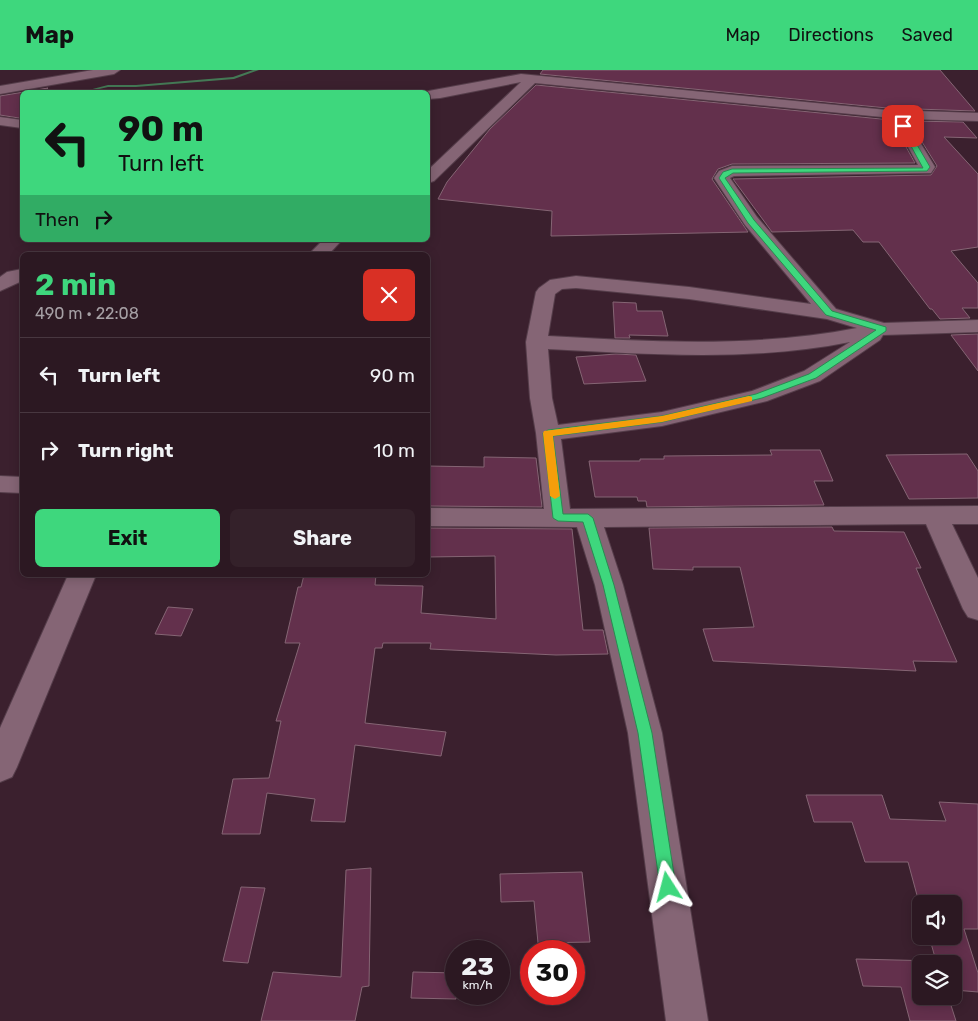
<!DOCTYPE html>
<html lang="en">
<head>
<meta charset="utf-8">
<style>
	body { margin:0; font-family:Rubik,sans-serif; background:#34212a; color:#f1f3f6; height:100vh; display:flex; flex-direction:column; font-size:19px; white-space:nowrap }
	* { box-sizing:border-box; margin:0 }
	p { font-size:16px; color:#a6a0a5 }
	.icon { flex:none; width:28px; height:28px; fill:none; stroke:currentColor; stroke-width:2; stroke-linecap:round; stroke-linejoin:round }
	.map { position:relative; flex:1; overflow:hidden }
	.drawer { position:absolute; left:20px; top:182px; width:410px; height:325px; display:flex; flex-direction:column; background:#2c1822; border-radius:8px; box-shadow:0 2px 12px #0003,0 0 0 1px #483740 }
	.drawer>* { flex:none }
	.banner { position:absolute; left:20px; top:20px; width:410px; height:152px; border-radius:8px; box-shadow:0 2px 12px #0003,0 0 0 1px #483740; background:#3ed77d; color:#111; overflow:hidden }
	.controls { position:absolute; left:912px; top:825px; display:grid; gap:10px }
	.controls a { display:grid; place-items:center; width:50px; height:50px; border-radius:8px; background:#2c1822; box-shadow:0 2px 12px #0003,0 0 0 1px #483740; font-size:25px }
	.speed { position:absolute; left:445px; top:870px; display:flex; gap:10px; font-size:25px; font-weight:700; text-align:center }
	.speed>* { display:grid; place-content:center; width:65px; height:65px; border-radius:50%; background:#2c1822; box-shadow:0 2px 12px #0003,0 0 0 1px #483740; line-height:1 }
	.speed small { font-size:12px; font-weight:400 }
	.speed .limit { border:8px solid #d22; background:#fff; color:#111 }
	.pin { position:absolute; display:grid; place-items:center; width:42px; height:42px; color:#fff; margin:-21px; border-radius:10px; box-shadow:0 2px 8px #0006 }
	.me { position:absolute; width:55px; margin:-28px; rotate:351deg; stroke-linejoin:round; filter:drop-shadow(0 0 4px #0008) }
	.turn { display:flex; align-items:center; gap:18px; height:105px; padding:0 15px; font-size:22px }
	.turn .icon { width:65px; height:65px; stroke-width:2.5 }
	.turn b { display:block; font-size:35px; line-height:42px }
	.then { display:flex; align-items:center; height:48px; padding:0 15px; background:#0003; gap:10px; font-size:19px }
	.round { display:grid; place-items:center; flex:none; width:52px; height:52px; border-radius:8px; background:#34212a }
	.headline { display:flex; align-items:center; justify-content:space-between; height:85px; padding:0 15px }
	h1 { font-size:30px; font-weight:700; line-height:38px; color:#3ed77d }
	.button { display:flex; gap:10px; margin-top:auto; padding:10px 15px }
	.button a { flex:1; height:58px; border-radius:8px; background:#3ed77d; color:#111; font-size:20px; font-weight:700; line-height:58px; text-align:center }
	.button a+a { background:#34212a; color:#f1f3f6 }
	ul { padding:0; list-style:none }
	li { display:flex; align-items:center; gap:15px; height:75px; padding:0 15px; border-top:1px solid #483740 }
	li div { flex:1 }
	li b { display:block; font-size:19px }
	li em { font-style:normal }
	header { display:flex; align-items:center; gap:30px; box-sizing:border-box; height:70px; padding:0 25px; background:#3ed77d; color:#111 }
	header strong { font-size:24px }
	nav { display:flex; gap:28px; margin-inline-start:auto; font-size:18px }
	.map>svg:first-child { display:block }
</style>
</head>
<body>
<header>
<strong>Map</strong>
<nav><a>Map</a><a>Directions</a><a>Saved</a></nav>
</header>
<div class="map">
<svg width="978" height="951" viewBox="0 0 978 951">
	<rect width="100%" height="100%" fill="#3b202e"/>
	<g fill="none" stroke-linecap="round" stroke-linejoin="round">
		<path fill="#447955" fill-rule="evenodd" d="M253 0H259L234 9 136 17H108L86 22H81L108 15H136L233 7Z"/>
	</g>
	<path fill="#63304c" stroke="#856574" d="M543 0H940L975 41 887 38 540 4Z
		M536 15 891 50 915 93 732 94 718 99 712 109 748 162 551 166 552 141 438 129 447 112 490 59Z
		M48 18 43 22H22V44L19 48 0 45V26Z
		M909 51 963 52 977 68 944 67 978 104V177L951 181 978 213V238H962L970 248 940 249 932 239H930L879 172H863L853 160 772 162 733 109 931 105 937 96Z
		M613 232 636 233 637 241H662L668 266 629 265 630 268H615Z
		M978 264V301L951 265Z
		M616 284 636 285 646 311 584 314 576 287Z
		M770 380H820L833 411H814L824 435 647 437 646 431H638L637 427H595L589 391H640V389H664V386L772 385Z
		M967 384 978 401V428L909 429 886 385Z
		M484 387 536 388 542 437 428 436V396L484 397Z
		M832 457 834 461 904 462 921 498H916L957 592 913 591 916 601 713 591 703 559 754 557 740 497H693V500L653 499 649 458Z
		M428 458 572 459 583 560H603L608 584 556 585 430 579 431 573H383L382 578H375L365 653 446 662 441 686 355 675 345 752 311 751 315 729 267 723 260 764H222L233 709 269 708 281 651H276L300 573H285L298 517H301L304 505H376L375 515 423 516 421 543 496 549 495 486 428 487Z
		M168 537 193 539 181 566 155 564Z
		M806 725H882L890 749 946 751 939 732 978 734V859H964L978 903V922L954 920V894H921V926H948L956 951H910L901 917 863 916 856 889 936 891 929 866H954V834H921V840L908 792H865L852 752H814Z
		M371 798 369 916 362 917 355 951H261L273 902 341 907 346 800Z
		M582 802 590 872 538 873 534 831 501 832 500 804Z
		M241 817 265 818 248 893 223 891Z
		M413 902 456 903V929L411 928Z"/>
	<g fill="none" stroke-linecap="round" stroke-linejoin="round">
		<defs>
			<path id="minor" d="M93 0H120L114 4 0 24V16Z
				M521 4 887 40 978 43V51L906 49 935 97 931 103 734 106 730 108 757 147 836 239 884 253 978 250V262L883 265 880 270 820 311 767 331 662 356 561 369 570 439 978 436V454H952L978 508V550L968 547 963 539 926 454 604 457 623 515 662 663 708 951H666L628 663 595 515 577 457 428 456V438L544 439 536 363 530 328 526 272 536 222 539 218 550 210 576 206 689 217 811 234 745 155 714 108 719 101 732 96 918 95 892 48 535 13 434 111 428 113V100L521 12 440 28 428 29V22H423ZM576 218 689 229 827 249 857 258C755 278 652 272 548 266L555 224 562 219ZM850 272 804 301 752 321 662 342 558 355 552 328 548 279C648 284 751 292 850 272Z
				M0 47 22 50V58L0 55Z
				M323 170H342L328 185H308Z
				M22 199V211L0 221V207L7 202Z
				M0 406 22 407V423L0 422Z
				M68 505H96L17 697 12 707 0 712V658Z"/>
		</defs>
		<use href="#minor" stroke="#553d4a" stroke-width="2"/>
		<use href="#minor" fill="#856575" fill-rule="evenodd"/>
	</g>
	<path fill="#3ed77d" stroke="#288c51" d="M903 54 906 56 930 97 927 101 733 103 725 108 754 150 832 241 886 257V261L816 308 762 328 662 352 553 366 563 444H588L593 448 614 515 652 663 676 817 673 822 668 824 662 822 660 817 638 663 603 515 583 452 558 451 553 448 543 363 548 360 662 346 756 324 809 304 876 260 826 245 748 153 719 108 723 102 732 99 923 98 900 56Z"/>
	<path fill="#f59e0b" d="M749 326 752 327V331L662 352 553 366 560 426 555 429 550 426 543 363 544 361 662 346Z"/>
</svg>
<div class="controls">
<a><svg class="icon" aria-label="sound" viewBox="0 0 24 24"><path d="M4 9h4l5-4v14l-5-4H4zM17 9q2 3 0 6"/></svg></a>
<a><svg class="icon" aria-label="layers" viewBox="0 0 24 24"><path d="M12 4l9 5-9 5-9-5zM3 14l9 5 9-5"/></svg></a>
</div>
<div class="speed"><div>23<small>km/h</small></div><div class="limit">30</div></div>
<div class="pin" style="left:903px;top:56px;background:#d93025"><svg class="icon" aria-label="arrive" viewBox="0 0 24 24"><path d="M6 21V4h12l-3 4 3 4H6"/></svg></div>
<svg class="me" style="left:668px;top:817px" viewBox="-20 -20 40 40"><path d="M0-17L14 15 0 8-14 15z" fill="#3ed77d" stroke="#fff" stroke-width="4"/></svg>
<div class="banner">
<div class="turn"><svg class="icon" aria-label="left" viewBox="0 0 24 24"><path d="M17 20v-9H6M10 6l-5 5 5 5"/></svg><div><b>90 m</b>Turn left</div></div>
<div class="then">Then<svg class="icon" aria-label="right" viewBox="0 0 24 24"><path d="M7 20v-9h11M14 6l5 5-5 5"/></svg></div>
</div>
<section class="drawer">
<div class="headline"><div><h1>2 min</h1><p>490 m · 22:08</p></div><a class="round" style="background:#d93025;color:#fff"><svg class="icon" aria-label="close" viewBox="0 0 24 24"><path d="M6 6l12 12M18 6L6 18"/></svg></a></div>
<ul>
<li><svg class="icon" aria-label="left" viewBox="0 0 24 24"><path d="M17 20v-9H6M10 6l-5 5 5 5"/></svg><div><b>Turn left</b></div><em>90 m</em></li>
<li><svg class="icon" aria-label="right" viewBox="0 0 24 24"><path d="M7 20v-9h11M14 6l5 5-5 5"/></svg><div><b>Turn right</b></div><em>10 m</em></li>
</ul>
<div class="button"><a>Exit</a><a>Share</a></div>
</section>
</div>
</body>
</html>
